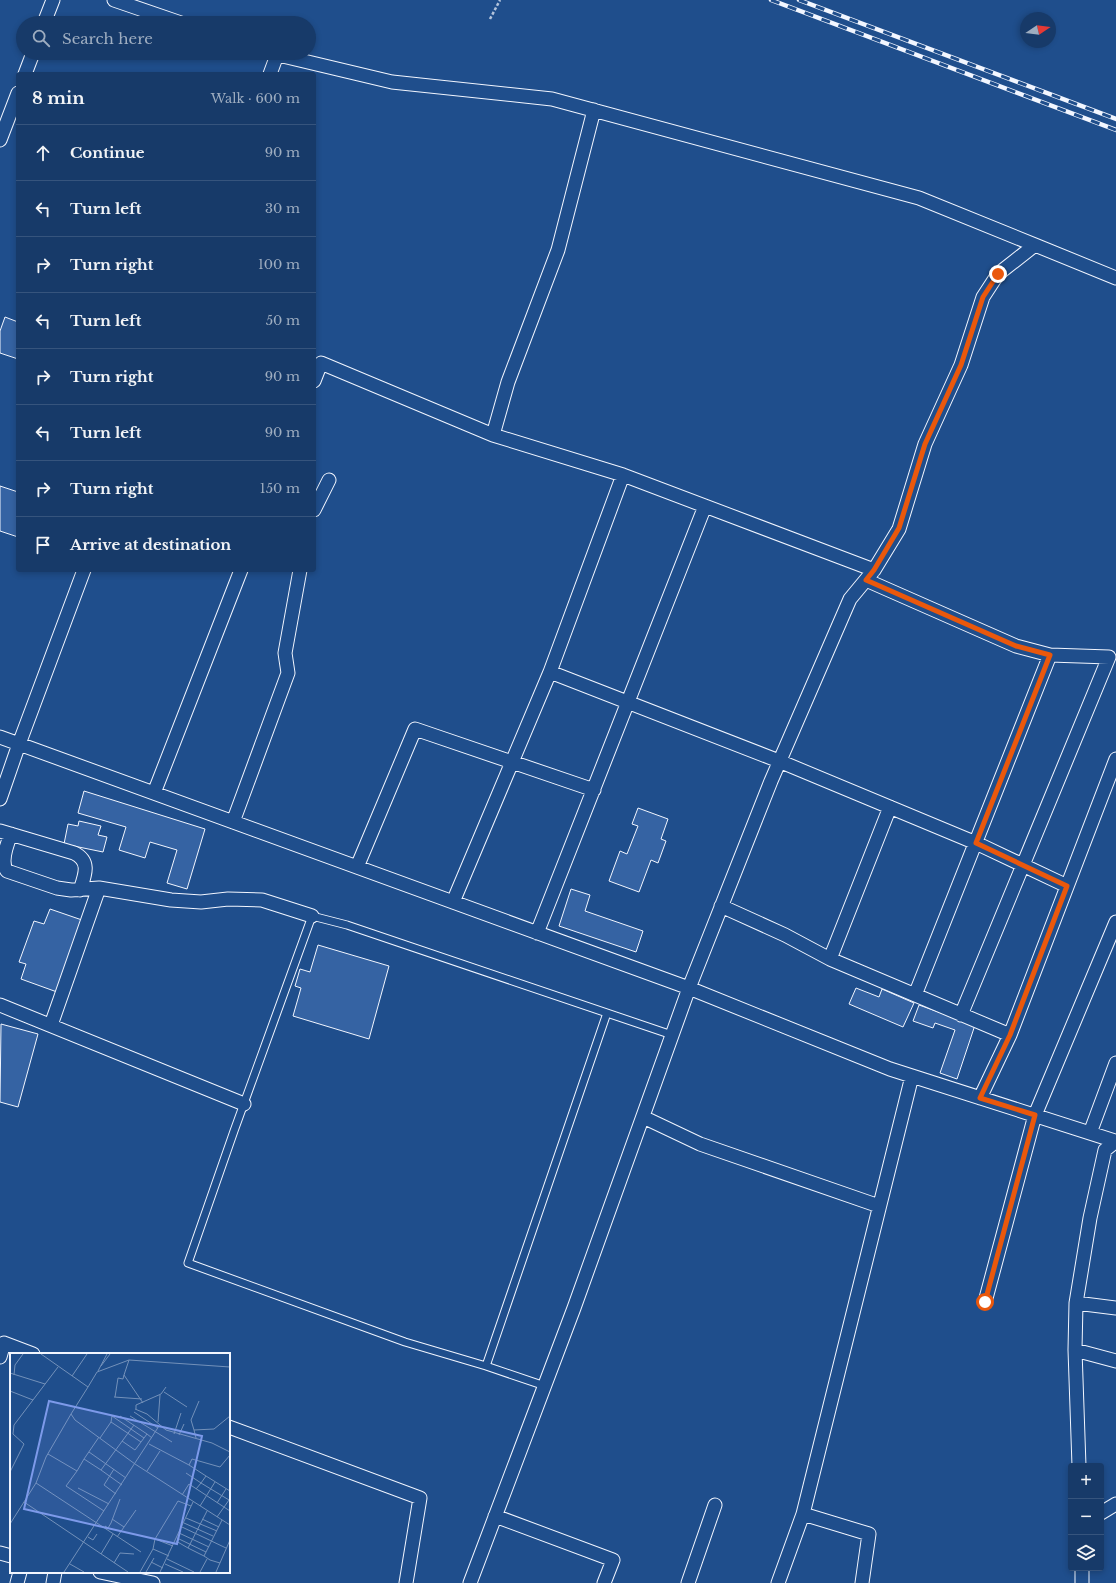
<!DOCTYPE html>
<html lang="en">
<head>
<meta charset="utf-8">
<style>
  :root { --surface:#173a69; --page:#244571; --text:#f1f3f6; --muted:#9eadc0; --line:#36547d }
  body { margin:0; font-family:"Libre Baskerville",serif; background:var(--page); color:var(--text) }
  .controls { position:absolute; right:12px; bottom:12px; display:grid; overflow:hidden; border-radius:4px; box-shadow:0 2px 6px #0003 }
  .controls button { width:36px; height:36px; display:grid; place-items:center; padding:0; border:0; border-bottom:1px solid var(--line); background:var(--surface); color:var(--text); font:20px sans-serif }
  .compass { position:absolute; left:1020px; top:12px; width:36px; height:36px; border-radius:50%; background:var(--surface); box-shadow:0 2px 6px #0003; rotate:77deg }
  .stop { position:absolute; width:12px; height:12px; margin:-9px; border:3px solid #ea580c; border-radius:50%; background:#fff }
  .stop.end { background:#ea580c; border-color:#fff; box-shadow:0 1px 4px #0008 }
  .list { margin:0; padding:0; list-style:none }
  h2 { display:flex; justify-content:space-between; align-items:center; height:52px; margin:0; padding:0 16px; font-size:17px }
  h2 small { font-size:13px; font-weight:400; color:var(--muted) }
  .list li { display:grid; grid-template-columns:26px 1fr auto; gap:12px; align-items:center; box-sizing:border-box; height:56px; padding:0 16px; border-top:1px solid var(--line) }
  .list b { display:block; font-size:15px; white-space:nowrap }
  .list em { font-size:13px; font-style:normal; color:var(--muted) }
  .icon { flex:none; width:22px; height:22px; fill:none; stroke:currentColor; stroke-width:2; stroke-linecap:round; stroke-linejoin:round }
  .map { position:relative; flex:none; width:1116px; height:1583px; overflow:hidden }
  .search { position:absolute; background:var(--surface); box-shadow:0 2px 6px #0003; left:16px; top:16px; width:300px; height:44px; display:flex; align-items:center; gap:10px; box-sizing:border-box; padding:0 14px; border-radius:22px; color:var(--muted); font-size:15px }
  .panel { position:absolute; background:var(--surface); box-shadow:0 2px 6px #0003; left:16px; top:72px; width:300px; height:500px; border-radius:4px }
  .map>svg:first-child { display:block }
  .building { fill:#3563a3; stroke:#f2f6ff }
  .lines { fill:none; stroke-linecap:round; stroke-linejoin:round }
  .service-casing { stroke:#f2f6ff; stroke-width:9 }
  .minor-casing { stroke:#f2f6ff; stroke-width:15 }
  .path { stroke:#b3c4dc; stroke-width:2.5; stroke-dasharray:3 2; stroke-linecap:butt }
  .service { stroke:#1f4e8c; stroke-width:7 }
  .minor { stroke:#1f4e8c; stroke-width:13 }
  .rail-casing { stroke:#f2f6ff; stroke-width:4.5 }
  .rail { stroke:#1f4e8c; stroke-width:3; stroke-dasharray:9; stroke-linecap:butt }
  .route { stroke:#ea580c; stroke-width:5 }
  .inset-road { fill:none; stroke:#7391ba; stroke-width:1 }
  .view { fill:#7d9aea; fill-opacity:0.15; stroke:#7d9aea; stroke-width:2 }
  .inset-edge { fill:none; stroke:#f2f6ff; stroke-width:2 }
</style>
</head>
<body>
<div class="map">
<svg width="1116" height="1583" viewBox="0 0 1116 1583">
  <rect width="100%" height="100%" fill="#1f4e8c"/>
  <path class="building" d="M5,317L18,322V359L0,353V331Z
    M0,486L18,492V537L0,531Z
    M84,791L205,829L187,889L167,883L177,850L150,842L145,858L119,850L126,827L78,813Z
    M638,808L668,819L661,839L666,841L658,863L651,860L639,892L609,881L620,851L627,854L638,826L632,824Z
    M79,821L101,826L98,835L107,837L103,852L64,844L68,824L78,826Z
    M571,889L590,895L585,911L643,931L636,952L559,926Z
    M50,909L82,920L57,992L21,979L26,964L19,962L34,921L44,924Z
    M318,945L389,966L369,1039L293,1016L301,988L295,986L300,969L310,972Z
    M856,988L879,997L882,989L914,1003L903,1027L849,1004Z
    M919,1005L975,1025L957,1079L940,1073L955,1030L935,1023L933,1028L913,1021Z
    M1,1024L38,1034L18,1107L0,1102Z"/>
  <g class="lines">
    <defs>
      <path id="service" d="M486,1366L607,1013
        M545,1386L486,1366L405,1342L188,1263L234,1131L312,916L347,925L672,1035"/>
      <path id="minor" d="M114,0L181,23
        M44,23L53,0
        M270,53L392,82L552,99L919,198L1035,245
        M25,74L33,53
        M270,74L277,55
        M594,110L558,250L508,382L493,435L623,475
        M0,140L18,93
        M314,381L321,363L493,435
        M314,510L329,480
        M874,570L623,475L550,672L779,761L976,843L1067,886
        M866,580L1016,646L1050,655L915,995
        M0,737L689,988L890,1069L1115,1141
        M154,793L241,570
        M0,799L19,744L84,570
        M890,807L830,959L1010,1035L980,1098
        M233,822L288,673L285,653L300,570
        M0,831L74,853C91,861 85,875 80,890
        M11,834C7,844 0,862 7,871L57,888L71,890L99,888L171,900L201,902L228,899L262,900L312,916
        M357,867L415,729L594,790
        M453,902L550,672
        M721,906L785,935L830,959
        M537,933L705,506
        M0,1005L244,1104
        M961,1015L1109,657L1050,655
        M51,1025L99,888
        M1010,1035L1116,759
        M643,1117L700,1144L879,1206
        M1090,1133L1116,1063
        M985,1302L1035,1115L1116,922
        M1076,1303L1116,1308
        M1075,1350L1116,1361
        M0,1357L4,1343L33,1354
        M229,1427L420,1498L406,1583
        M1079,1466L1075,1350L1076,1303L1090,1218L1105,1150L1116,1141
        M1101,1513L1116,1504
        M803,1514L912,1076
        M495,1516L613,1560L604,1583
        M0,1553L11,1556
        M1082,1568V1583
        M100,1572L153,1583
        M17,1583L20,1572
        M53,1583L55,1572
        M470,1583L574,1308L689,988L771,781L850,599L874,570L899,529L925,444L961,365L983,297L998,274L1035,245L1116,278
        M688,1583L715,1505
        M778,1583L803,1514L869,1534L862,1583"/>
    </defs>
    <use href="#service" class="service-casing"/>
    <use href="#minor" class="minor-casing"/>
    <path class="path" d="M490,19L500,0"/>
    <use href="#service" class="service"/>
    <use href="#minor" class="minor"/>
    <defs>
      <path id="rail" d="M771,0L1116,130
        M799,0L1116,119"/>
    </defs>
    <use href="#rail" class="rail-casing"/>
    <use href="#rail" class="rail"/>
  </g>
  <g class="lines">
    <path class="route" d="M985,1302L1035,1115L980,1098L1010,1035L1067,886L976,843L1050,655L1016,646L866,580L874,570L899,528L925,444L961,365L983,297L998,274"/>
  </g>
  <g transform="translate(10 1353)">
    <rect width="220" height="220" fill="#1f4e8c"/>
    <path class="inset-road" d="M31,1L78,34L87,19L119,7L220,14M119,7L114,22L133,50M91,13L100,1M88,18L97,1M0,20L35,31M4,22L5,12L13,1M62,23L77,1M78,34L61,61L65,67L125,111L220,172M0,38L23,47M154,39L177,54M104,44L132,46M105,44L108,25L113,26L114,22M125,56L137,61L156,77L202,90L220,99M126,56V52L151,41L156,34M124,59L148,75M110,63L137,81M120,63L162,89M101,69L102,63L134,85M148,69L150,42M184,77L181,67L189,48M164,81L171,60M169,82L174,71M89,84L74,106L91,117L124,72M90,85L101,69L131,89M186,85L184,77L204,76L220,63M112,88L125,97L137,81L142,85M139,91L179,112M79,99L116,125M38,101L67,118L74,106M104,116L94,132L106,141M91,117L112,132M67,118L56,133L94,158M137,118L150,98M0,119L14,91L3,81L4,72L48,14M176,120L191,130L186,136M196,123L179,112L182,106L210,114L220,102M26,130L131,199M68,135L99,151M172,142L179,131L220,158M14,149L118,219M207,150L216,136M190,153L205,129M207,164L219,147L191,130L196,123L220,138M176,165L207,178M102,166L114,174M192,166L209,174M174,170L203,183M0,171L26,130L36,104L61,61M95,173L98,175L101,170L110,146M172,174L216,195M169,180L199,194M78,184L83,187L87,181M107,184L126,157M167,185L196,199M145,186L168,148L181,153M166,188L178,195L197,158M178,195L194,203L212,167M143,196L159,203M91,201L103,181M194,203L200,207L210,210M157,206L184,219M141,209L153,215M104,210L110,200L124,201M60,211L74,219M155,211L173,219M54,219L149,73M130,219L143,196L145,186L163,193M136,219L144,205M150,219L183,149M190,219L197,206M206,219L220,187"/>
    <path class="view" d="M39,48L192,83L167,191L14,156Z"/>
    <rect width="220" height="220" class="inset-edge"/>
  </g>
</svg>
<div class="controls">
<button>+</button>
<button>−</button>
<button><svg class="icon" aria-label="layers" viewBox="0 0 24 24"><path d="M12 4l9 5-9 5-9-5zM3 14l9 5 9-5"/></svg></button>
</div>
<svg class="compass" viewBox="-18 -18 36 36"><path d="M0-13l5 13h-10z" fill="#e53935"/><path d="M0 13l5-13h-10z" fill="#9eadc0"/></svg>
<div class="stop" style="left:985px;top:1302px"></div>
<div class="stop end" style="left:998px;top:274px"></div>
<div class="search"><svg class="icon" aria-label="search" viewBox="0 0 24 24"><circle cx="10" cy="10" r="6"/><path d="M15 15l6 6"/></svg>Search here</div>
<section class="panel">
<h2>8 min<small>Walk · 600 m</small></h2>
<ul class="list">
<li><svg class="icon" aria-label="ahead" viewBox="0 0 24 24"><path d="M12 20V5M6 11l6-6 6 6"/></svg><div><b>Continue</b></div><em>90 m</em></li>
<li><svg class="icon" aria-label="left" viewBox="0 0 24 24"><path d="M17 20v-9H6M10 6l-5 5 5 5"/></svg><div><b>Turn left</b></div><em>30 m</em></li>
<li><svg class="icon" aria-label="right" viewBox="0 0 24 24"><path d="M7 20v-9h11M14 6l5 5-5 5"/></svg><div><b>Turn right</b></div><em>100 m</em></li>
<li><svg class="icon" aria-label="left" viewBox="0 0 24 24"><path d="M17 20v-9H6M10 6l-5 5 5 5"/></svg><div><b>Turn left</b></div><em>50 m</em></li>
<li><svg class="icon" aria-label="right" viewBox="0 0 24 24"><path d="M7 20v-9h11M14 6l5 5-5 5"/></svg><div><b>Turn right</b></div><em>90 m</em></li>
<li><svg class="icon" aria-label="left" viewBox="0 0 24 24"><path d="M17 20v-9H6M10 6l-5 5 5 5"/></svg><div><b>Turn left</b></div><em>90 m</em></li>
<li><svg class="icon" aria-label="right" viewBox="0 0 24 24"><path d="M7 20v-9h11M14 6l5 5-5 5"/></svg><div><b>Turn right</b></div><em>150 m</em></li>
<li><svg class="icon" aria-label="arrive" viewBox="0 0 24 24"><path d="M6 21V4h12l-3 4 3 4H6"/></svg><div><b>Arrive at destination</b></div></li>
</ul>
</section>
</div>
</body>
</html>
